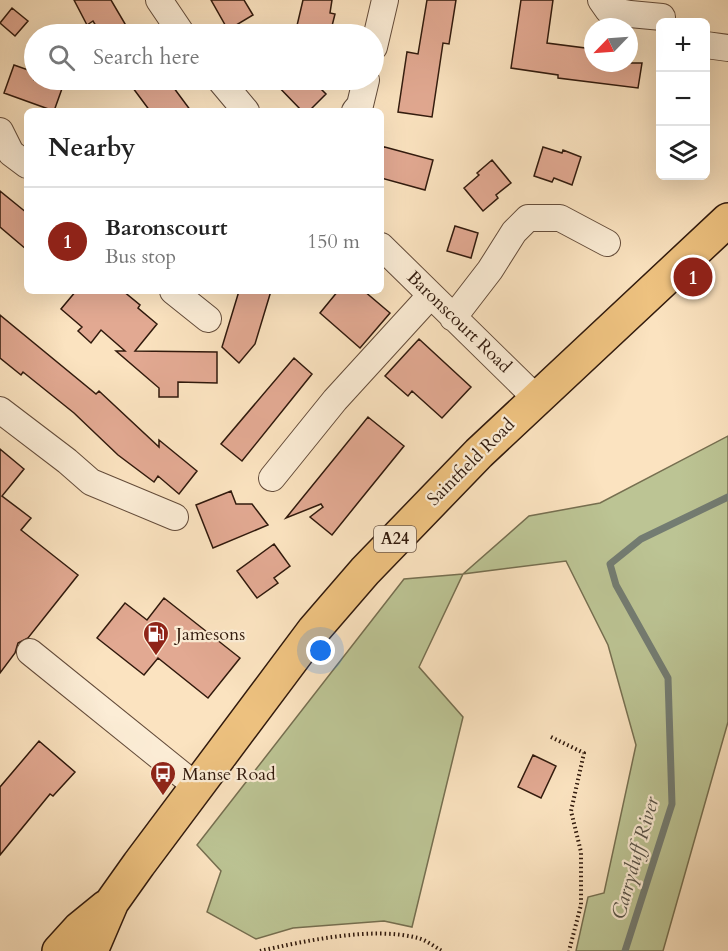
<!DOCTYPE html>
<html lang="en">
<head>
<meta charset="utf-8">
<style>
  :root { --surface:#fff; --page:#f2f2f2; --text:#222; --muted:#767676; --line:#e0e0e0; --accent:#8f2418 }
  body { margin:0; font-family:Cardo,serif; background:var(--page); color:var(--text) }
  .controls { position:absolute; right:18px; top:18px; display:grid; overflow:hidden; border-radius:9px; box-shadow:0 6px 24px #0002 }
  .controls button { width:54px; height:54px; display:grid; place-items:center; padding:0; border:0; border-bottom:2px solid var(--line); background:var(--surface); color:var(--text); font:30px sans-serif }
  .compass { position:absolute; left:584px; top:18px; width:54px; height:54px; border-radius:50%; background:var(--surface); box-shadow:0 6px 24px #0002; rotate:245deg }
  .you { position:absolute; left:321px; top:651px; width:21px; height:21px; margin:-15px; border:4px solid #fff; border-radius:50%; background:#1a73e8; box-shadow:0 0 0 9px #1a73e833 }
  .badge { display:grid; place-items:center; width:39px; height:39px; border-radius:50%; background:var(--accent); color:#fff; font-size:20px; font-weight:700 }
  .pin { position:absolute; translate:-50% -50%; border:3px solid #fff; box-shadow:0 2px 6px #0006 }
  .list { margin:0; padding:0; list-style:none }
  h2 { display:flex; justify-content:space-between; align-items:center; height:78px; margin:0; padding:0 24px; font-size:26px }
  h2 small { font-size:20px; font-weight:400; color:var(--muted) }
  .list li { display:grid; grid-template-columns:39px 1fr auto; gap:18px; align-items:center; box-sizing:border-box; height:108px; padding:0 24px; border-top:2px solid var(--line) }
  .list b { display:block; font-size:22px; white-space:nowrap }
  .list p { margin:0; font-size:20px; white-space:nowrap; color:var(--muted) }
  .list em { font-size:20px; font-style:normal; color:var(--muted) }
  .icon { flex:none; width:33px; height:33px; fill:none; stroke:currentColor; stroke-width:2; stroke-linecap:round; stroke-linejoin:round }
  .map { position:relative; flex:none; width:728px; height:951px; overflow:hidden }
  .search { position:absolute; background:var(--surface); box-shadow:0 6px 24px #0002; left:24px; top:24px; width:360px; height:66px; display:flex; align-items:center; gap:15px; box-sizing:border-box; padding:0 21px; border-radius:33px; color:var(--muted); font-size:22px }
  .panel { position:absolute; background:var(--surface); box-shadow:0 6px 24px #0002; left:24px; top:108px; width:360px; height:186px; border-radius:9px }
  .map>svg:first-child { display:block }
  .green { fill:#bcc494; stroke:#766f50; stroke-width:1.5 }
  .lines { fill:none; stroke-linecap:round; stroke-linejoin:round }
  .stream { stroke:#737c72; stroke-width:7 }
  .building { fill:#e2a992; stroke:#311a0d; stroke-width:1.5 }
  .minor-casing { stroke:#644c3a; stroke-width:28 }
  .highway-casing { stroke:#311a0d; stroke-width:36 }
  .path { stroke:#311a0d; stroke-width:4; stroke-dasharray:1.5 3; stroke-linecap:butt }
  .minor { stroke:#fcedd6; stroke-width:26 }
  .highway { stroke:#eec280; stroke-width:33 }
  .labels { text-anchor:middle; dominant-baseline:central; stroke-width:4.5; stroke-linejoin:round; paint-order:stroke }
  .shield { fill:#fcedd6; stroke:#6e5949; stroke-width:1.5 }
  .shield-label { font-size:16px; font-weight:bold; fill:#311a0d }
  .street-label { font-size:18px; fill:#311a0d; stroke:#fcedd6 }
  .poi-label { font-size:18px; fill:#311a0d; stroke:#fcedd6; text-anchor:start }
  .water-label { font-size:20px; font-style:italic; fill:#585348; stroke:#fcedd6 }
</style>
</head>
<body>
<div class="map">
<svg width="728" height="951" viewBox="0 0 728 951">
  <rect width="100%" height="100%" fill="#fbe3c0"/>
  <filter id="stains"><feTurbulence type="fractalNoise" baseFrequency=".00333" numOctaves="4"/><feColorMatrix values="0 0 0 0 .2 0 0 0 0 .09 0 0 0 0 .02 0 0 0 .5 -.17"/></filter>
  <radialGradient id="worn" r=".72"><stop offset=".6" stop-color="#630" stop-opacity="0"/><stop offset="1" stop-color="#630" stop-opacity=".3"/></radialGradient>
  <path class="green" d="M728,436V722L663,951H576L588,897L604,893L636,745L608,645L566,561L463,574L419,667L463,717L412,927L384,921L293,928L256,939L207,912L221,871L197,845L404,579L463,574L529,516L600,503Z"/>
  <g class="lines">
    <path class="stream" d="M625,951L672,804L668,678L616,585L610,564L641,539L728,497"/>
  </g>
  <path class="building" d="M74,0H111L131,34H101L93,21L87,25Z
    M211,0H244L253,15L228,30Z
    M303,0H332L330,13L335,14L330,34H295Z
    M427,0H456L449,44L443,43L432,117L398,112L407,52L418,54Z
    M521,0H553L547,43L593,49V63H642L638,88L558,78V75L511,68Z
    M12,8L28,21L15,36L0,23Z
    M14,65L34,72V80H54L64,83L54,111L4,93Z
    M127,80H168L191,111H150Z
    M272,80H312L326,94L309,111H302Z
    M381,146L433,160L425,190L381,178Z
    M543,147L562,153L563,150L581,157L572,185L554,178L552,182L534,176Z
    M492,160L511,183L496,195L498,198L483,211L464,188L479,175L477,173Z
    M0,191L27,213V250L0,227Z
    M455,226L478,233L471,258L447,251Z
    M76,291H123L140,305L138,308L157,324L135,351L217,352V383L178,382V397H159V388L116,351H125L101,330L91,343L78,331L82,327L61,309Z
    M239,291H271L255,344L239,363L222,347Z
    M338,291H364L390,313L360,348L320,313Z
    M0,315L96,394L99,391L159,447V440L197,471L179,494L158,476L154,482L118,455L74,413L23,372L21,375L0,358Z
    M419,339L471,387L442,418L412,391L408,396L385,376Z
    M294,358L312,374L242,461L221,444Z
    M368,417L404,446L361,499L332,535L310,517L323,507L321,504L286,518Z
    M0,449L24,469L2,496L31,518L21,530L78,575L28,638L18,643L15,653L0,673Z
    M231,491L236,504H252L268,525L213,548L196,505Z
    M274,544L290,566L274,578L278,583L257,598L237,571Z
    M164,598L240,658L208,698L158,658L144,675L97,638L125,603L147,620Z
    M39,741L75,772L53,796L50,794L0,855V787Z
    M533,755L556,766L541,798L518,787Z"/>
  <g class="lines">
    <defs>
      <path id="minor" d="M159,0L182,34
        M601,0L608,10L630,14L662,17
        M706,45L728,48
        M374,47L385,0
        M220,80L246,111
        M355,111L360,105L366,80
        M0,131L11,153L27,165
        M381,246L536,398
        M173,291L208,319
        M453,318L490,270L514,232L528,218H560L607,243
        M0,410L67,461L91,482L175,517
        M272,478L335,400L430,296
        M30,652L196,786"/>
      <path id="highway" d="M59,951L79,929L106,907
        M91,951L112,902L139,864L314,630L365,571L479,453L728,220"/>
    </defs>
    <use href="#minor" class="minor-casing"/>
    <use href="#highway" class="highway-casing"/>
    <path class="path" d="M551,737L584,753L571,811L581,852V905L569,951
      M260,951C304,941 373,926 418,938C426,940 435,947 442,951"/>
    <use href="#minor" class="minor"/>
    <use href="#highway" class="highway"/>
  </g>
  <defs>
    <symbol id="fuel-pin" viewBox="-11 -11 22 30"><path d="M0 17L-7.5 6A9.5 9.5 0 1 1 7.5 6Z" fill="#8f2418" stroke="#fcedd6"/><path d="M-5.5-6h7V0h2V4h1.3V-2.5L3-4.5l.8-.8L6-3V5H2.5V1h-1V6h-7ZM-4.2-4.7v3.2H.2V-4.7Z" fill="#fff"/></symbol>
    <symbol id="bus-pin" viewBox="-11 -11 22 30"><path d="M0 17L-7.5 6A9.5 9.5 0 1 1 7.5 6Z" fill="#8f2418" stroke="#fcedd6"/><path d="M-5-6H5V4H4V6H2V4H-2V6H-4V4H-5ZM-3.5-4V0h7V-4ZM-3.5 1.2v1.5H-2V1.2ZM2 1.2v1.5H3.5V1.2Z" fill="#fff"/></symbol>
  </defs>
  <g fill-rule="evenodd">
    <use href="#fuel-pin" x="141" y="619" width="30" height="40"/>
    <use href="#bus-pin" x="148" y="759" width="30" height="40"/>
  </g>
  <g class="labels">
    <rect class="shield" x="374" y="526" width="42" height="26" rx="4.5"/>
    <g class="shield-label">
      <text x="395" y="539">A24</text>
    </g>
    <g class="street-label">
      <text transform="translate(459 322) rotate(44)">Baronscourt Road</text>
      <text transform="translate(471 462) rotate(-45)">Saintfield Road</text>
    </g>
    <g class="poi-label">
      <text x="176" y="634">Jamesons</text>
      <text x="182" y="774">Manse Road</text>
    </g>
    <g class="water-label">
      <text transform="translate(635 858) rotate(-74)">Carryduff River</text>
    </g>
  </g>
  <rect width="100%" height="100%" filter="url(#stains)"/>
  <rect width="100%" height="100%" fill="url(#worn)"/>
</svg>
<div class="controls">
<button>+</button>
<button>−</button>
<button><svg class="icon" aria-label="layers" viewBox="0 0 24 24"><path d="M12 4l9 5-9 5-9-5zM3 14l9 5 9-5"/></svg></button>
</div>
<svg class="compass" viewBox="-18 -18 36 36"><path d="M0-13l5 13h-10z" fill="#e53935"/><path d="M0 13l5-13h-10z" fill="#767676"/></svg>
<div class="you"></div>
<div class="pin badge" style="left:693px;top:277px">1</div>
<div class="search"><svg class="icon" aria-label="search" viewBox="0 0 24 24"><circle cx="10" cy="10" r="6"/><path d="M15 15l6 6"/></svg>Search here</div>
<section class="panel">
<h2>Nearby<small></small></h2>
<ul class="list">
<li><span class="badge">1</span><div><b>Baronscourt</b><p>Bus stop</p></div><em>150 m</em></li>
</ul>
</section>
</div>
</body>
</html>
